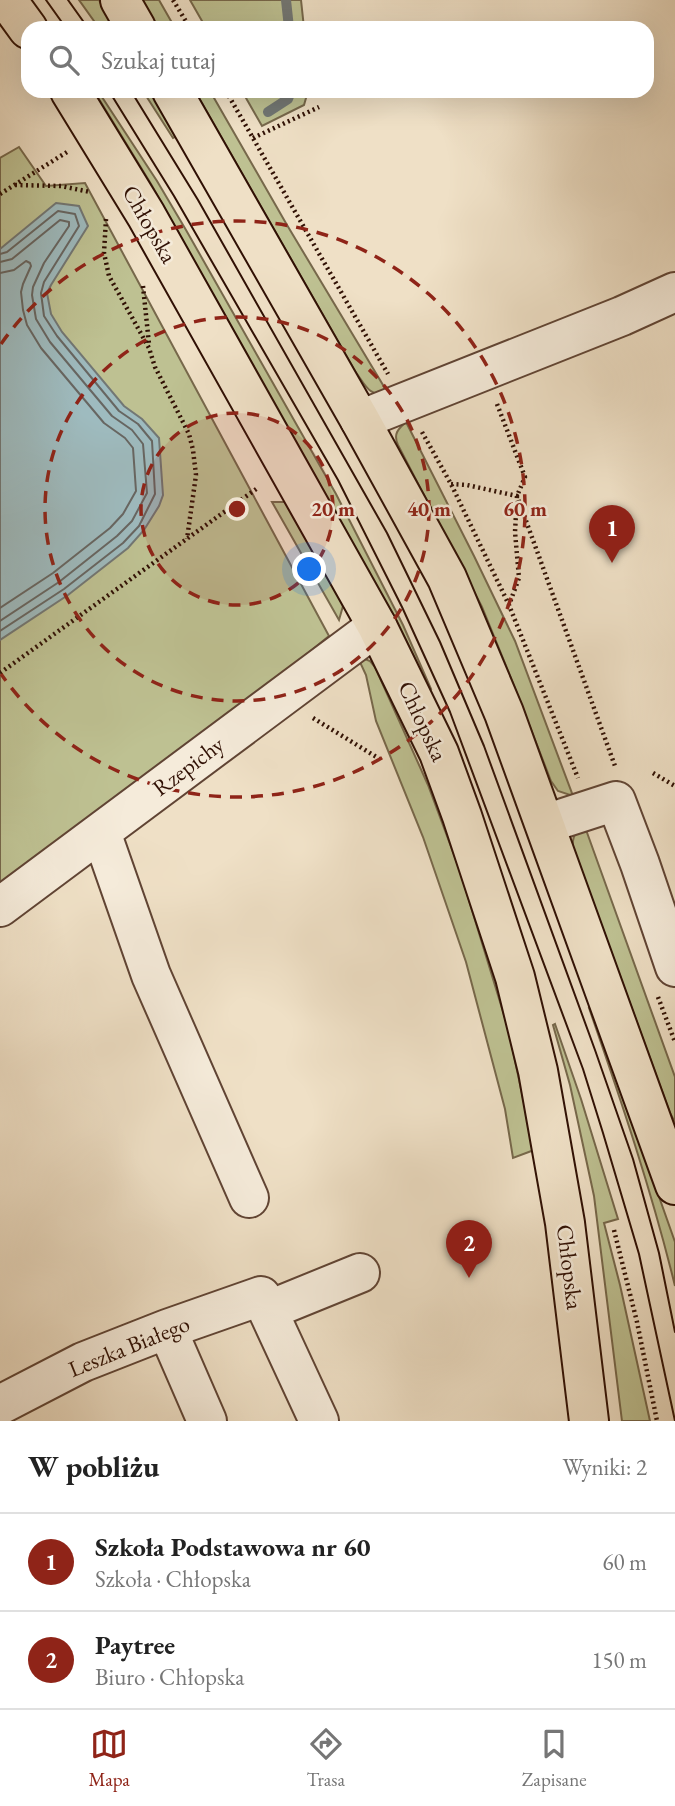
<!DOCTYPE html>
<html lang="pl">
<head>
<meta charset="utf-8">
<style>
  :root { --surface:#fff; --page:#f6f6f6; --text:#222; --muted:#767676; --line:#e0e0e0; --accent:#8f2418 }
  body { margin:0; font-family:"EB Garamond",serif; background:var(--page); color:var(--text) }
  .you { position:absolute; left:310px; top:570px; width:24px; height:24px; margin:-18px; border:5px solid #fff; border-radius:50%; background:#1a73e8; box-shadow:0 0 0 10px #1a73e833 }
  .badge { display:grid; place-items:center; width:46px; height:46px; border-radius:50%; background:var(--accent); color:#fff; font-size:23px; font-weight:700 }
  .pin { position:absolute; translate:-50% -58px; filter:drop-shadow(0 2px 4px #0008) }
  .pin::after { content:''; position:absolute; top:37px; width:24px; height:21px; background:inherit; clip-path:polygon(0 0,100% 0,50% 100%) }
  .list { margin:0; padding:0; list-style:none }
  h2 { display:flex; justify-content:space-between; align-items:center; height:91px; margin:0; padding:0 28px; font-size:30px }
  h2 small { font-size:23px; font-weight:400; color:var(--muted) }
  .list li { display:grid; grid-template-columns:46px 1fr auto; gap:21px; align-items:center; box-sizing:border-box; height:98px; padding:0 28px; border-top:2px solid var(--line) }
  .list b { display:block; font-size:26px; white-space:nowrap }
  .list p { margin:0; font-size:23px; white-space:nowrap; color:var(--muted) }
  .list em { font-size:23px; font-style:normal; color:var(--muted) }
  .icon { flex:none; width:38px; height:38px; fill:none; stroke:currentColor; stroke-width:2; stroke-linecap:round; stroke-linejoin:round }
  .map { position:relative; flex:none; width:675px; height:1421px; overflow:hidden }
  .search { position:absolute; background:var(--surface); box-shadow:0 7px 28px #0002; left:21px; right:21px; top:21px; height:77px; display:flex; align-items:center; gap:18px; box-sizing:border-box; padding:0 24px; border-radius:21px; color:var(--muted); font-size:26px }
  .sheet { height:287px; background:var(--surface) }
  nav { display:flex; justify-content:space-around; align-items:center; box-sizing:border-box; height:98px; border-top:2px solid var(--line); background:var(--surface); font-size:19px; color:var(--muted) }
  nav a { display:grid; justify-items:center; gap:4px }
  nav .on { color:var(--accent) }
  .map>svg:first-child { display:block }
  .green { fill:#bec192; stroke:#77684b; stroke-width:2 }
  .water { fill:#9ebbbf; stroke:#727774; stroke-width:2 }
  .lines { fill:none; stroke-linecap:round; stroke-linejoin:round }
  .shore { stroke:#676662; stroke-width:2 }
  .stream { stroke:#727774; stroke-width:10 }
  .minor-casing { stroke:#604434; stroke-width:42 }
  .major-casing { stroke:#301004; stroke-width:42 }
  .path { stroke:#301004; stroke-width:4.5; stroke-dasharray:2 3.5; stroke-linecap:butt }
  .minor { stroke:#f5ebda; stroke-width:38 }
  .major { stroke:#efe0c6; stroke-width:38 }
  .tram { stroke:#301004; stroke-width:2 }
  .ring { fill:none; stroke:#8f2418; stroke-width:3.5; stroke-dasharray:12 9 }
  .labels { text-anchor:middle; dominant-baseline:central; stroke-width:5; stroke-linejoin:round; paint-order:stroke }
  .street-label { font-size:23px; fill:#301004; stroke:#f5ebda }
  .centre { fill:#8f2418; stroke:#f5ebda; stroke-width:3.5 }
  .ring-label { font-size:21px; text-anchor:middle; font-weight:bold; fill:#8f2418; stroke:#f5ebda; stroke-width:5; stroke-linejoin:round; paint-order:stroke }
</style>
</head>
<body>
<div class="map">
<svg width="675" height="1421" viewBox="0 0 675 1421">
  <rect width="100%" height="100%" fill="#efe0c6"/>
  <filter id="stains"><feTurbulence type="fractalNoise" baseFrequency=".00286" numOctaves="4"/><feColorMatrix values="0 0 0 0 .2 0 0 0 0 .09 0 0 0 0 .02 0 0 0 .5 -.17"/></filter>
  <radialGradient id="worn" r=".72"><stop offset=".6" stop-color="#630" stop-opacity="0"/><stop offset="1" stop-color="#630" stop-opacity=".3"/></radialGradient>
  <path class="green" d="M79,0H99L115,28H99Z
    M142,0H159L175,28H158Z
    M190,0H301L304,28H206Z
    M94,91H98L157,181L186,230L336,494L403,625L431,689L428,690L250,361L151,184Z
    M143,91H151L177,136L173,138Z
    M195,91H210L287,225L389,395C367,395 367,387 355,371Z
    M242,91H308L304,105L262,126Z
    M19,147L46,186L85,183L329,636L297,662L0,887V158Z
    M406,422L474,556L515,641L573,796L558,791L551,781L509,673L482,607L398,445C393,434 398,429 406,422Z
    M272,502H286L341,600L343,606L339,620Z
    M365,659L370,661L375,667L428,785L460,871L508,1028L534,1150L513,1158L505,1109L466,962L423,837L376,721L366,675L359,660Z
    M585,827L675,1077V1122L670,1113L573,847C572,837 575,830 585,827Z
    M592,1007L675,1242V1286C652,1192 621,1100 589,1008Z
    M555,1024L581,1099L618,1219L604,1223L620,1285L650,1421H622L594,1196L570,1085L553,1025Z"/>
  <path class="water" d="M56,203L79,206L88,226L51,285L47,293L51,314L62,332L124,406L142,419L159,438L163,495L159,506L144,530L128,548L68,595L0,640V249Z"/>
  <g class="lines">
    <path class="shore" d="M0,254L7,252L58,211L75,214L79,226L44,282L41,293L44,316L57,336L119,411L138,424L152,441L155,494L139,526L123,543L64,589L0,631
      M0,262L12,259L60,220L69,222V226L44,263L33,287L32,295L36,319L50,342L112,416L132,430L143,444L147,493L132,521L117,536L59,582L0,621
      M0,273L14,270L26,261L30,263L31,266L23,284L21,292L23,310L27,325L41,348L104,423L125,438L133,448L136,491L123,514L110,528L53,573L0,608"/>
    <path class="stream" d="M286,0L289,28
      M268,112L288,99L291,91"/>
    <defs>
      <path id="minor" d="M360,420L622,316L675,292
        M545,824L616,801L640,864L675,967
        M101,832L151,975L249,1198
        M0,907L377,626
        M269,1310L360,1273
        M167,1329L207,1421
        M0,1405L83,1362L167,1329L261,1296L319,1421"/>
      <path id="major" d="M7,0L28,29
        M120,0L136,28
        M70,91L146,215L377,626L439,753L462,816L515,977L538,1071L565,1223L589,1421
        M172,91L360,420L447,578L504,713L675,1185"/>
    </defs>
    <use href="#minor" class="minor-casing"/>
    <use href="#major" class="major-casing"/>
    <path class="path" d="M173,0L190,28
      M226,91L388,374
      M253,138L319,107
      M15,185L61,186L90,192
      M0,194L67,152
      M106,219L104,253L109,276L149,348L155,367L189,434L193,450L196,475L187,539
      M143,286L149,344
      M497,404L525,477L517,496L515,532L519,578L509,605
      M422,432L451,484L509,605L578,778
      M451,484L467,485L517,496L615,766
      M0,673L259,487
      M313,718L383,761
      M653,773L675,786
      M658,997L675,1042
      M614,1230L637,1322L657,1421"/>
    <use href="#minor" class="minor"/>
    <use href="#major" class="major"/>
    <path class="tram" d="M46,0L66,28
      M68,0L88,28
      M109,91L174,196L338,480L402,607L450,712L583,1069L603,1133L639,1254L675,1421
      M131,91L198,200L387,533L440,642L484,746L595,1050L633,1159L659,1253L675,1332"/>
  </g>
  <circle cx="237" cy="509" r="96" fill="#8f2418" fill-opacity=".12"/>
  <g class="ring">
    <circle cx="237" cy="509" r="96"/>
    <circle cx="237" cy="509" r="192"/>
    <path d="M1 344A288 288 0 1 1 1 674"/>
  </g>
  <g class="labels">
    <g class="street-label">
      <text transform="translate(150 224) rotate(60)">Chłopska</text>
      <text transform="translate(423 721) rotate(65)">Chłopska</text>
      <text transform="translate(188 766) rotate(-37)">Rzepichy</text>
      <text transform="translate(570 1267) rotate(83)">Chłopska</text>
      <text transform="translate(129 1346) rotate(-22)">Leszka Białego</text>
    </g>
  </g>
  <circle cx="237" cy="509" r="10" class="centre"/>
  <g class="ring-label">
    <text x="333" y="516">20 m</text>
    <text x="429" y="516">40 m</text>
    <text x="525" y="516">60 m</text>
  </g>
  <rect width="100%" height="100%" filter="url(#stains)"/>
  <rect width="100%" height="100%" fill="url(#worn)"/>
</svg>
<div class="you"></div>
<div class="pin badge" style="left:612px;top:563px">1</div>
<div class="pin badge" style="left:469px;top:1278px">2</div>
<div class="search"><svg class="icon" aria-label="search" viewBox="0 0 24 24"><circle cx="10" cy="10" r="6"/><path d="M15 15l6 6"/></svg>Szukaj tutaj</div>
</div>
<section class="sheet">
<h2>W pobliżu<small>Wyniki: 2</small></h2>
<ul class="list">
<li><span class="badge">1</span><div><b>Szkoła Podstawowa nr 60</b><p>Szkoła · Chłopska</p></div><em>60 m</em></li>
<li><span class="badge">2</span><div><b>Paytree</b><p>Biuro · Chłopska</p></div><em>150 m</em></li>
</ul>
</section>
<nav>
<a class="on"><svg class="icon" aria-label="map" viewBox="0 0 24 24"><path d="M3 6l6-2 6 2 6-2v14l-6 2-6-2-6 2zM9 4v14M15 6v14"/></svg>Mapa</a>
<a><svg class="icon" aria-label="directions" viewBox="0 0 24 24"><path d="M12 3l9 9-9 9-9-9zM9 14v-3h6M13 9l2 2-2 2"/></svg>Trasa</a>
<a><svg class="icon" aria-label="saved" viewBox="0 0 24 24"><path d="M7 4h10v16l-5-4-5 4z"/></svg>Zapisane</a>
</nav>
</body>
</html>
